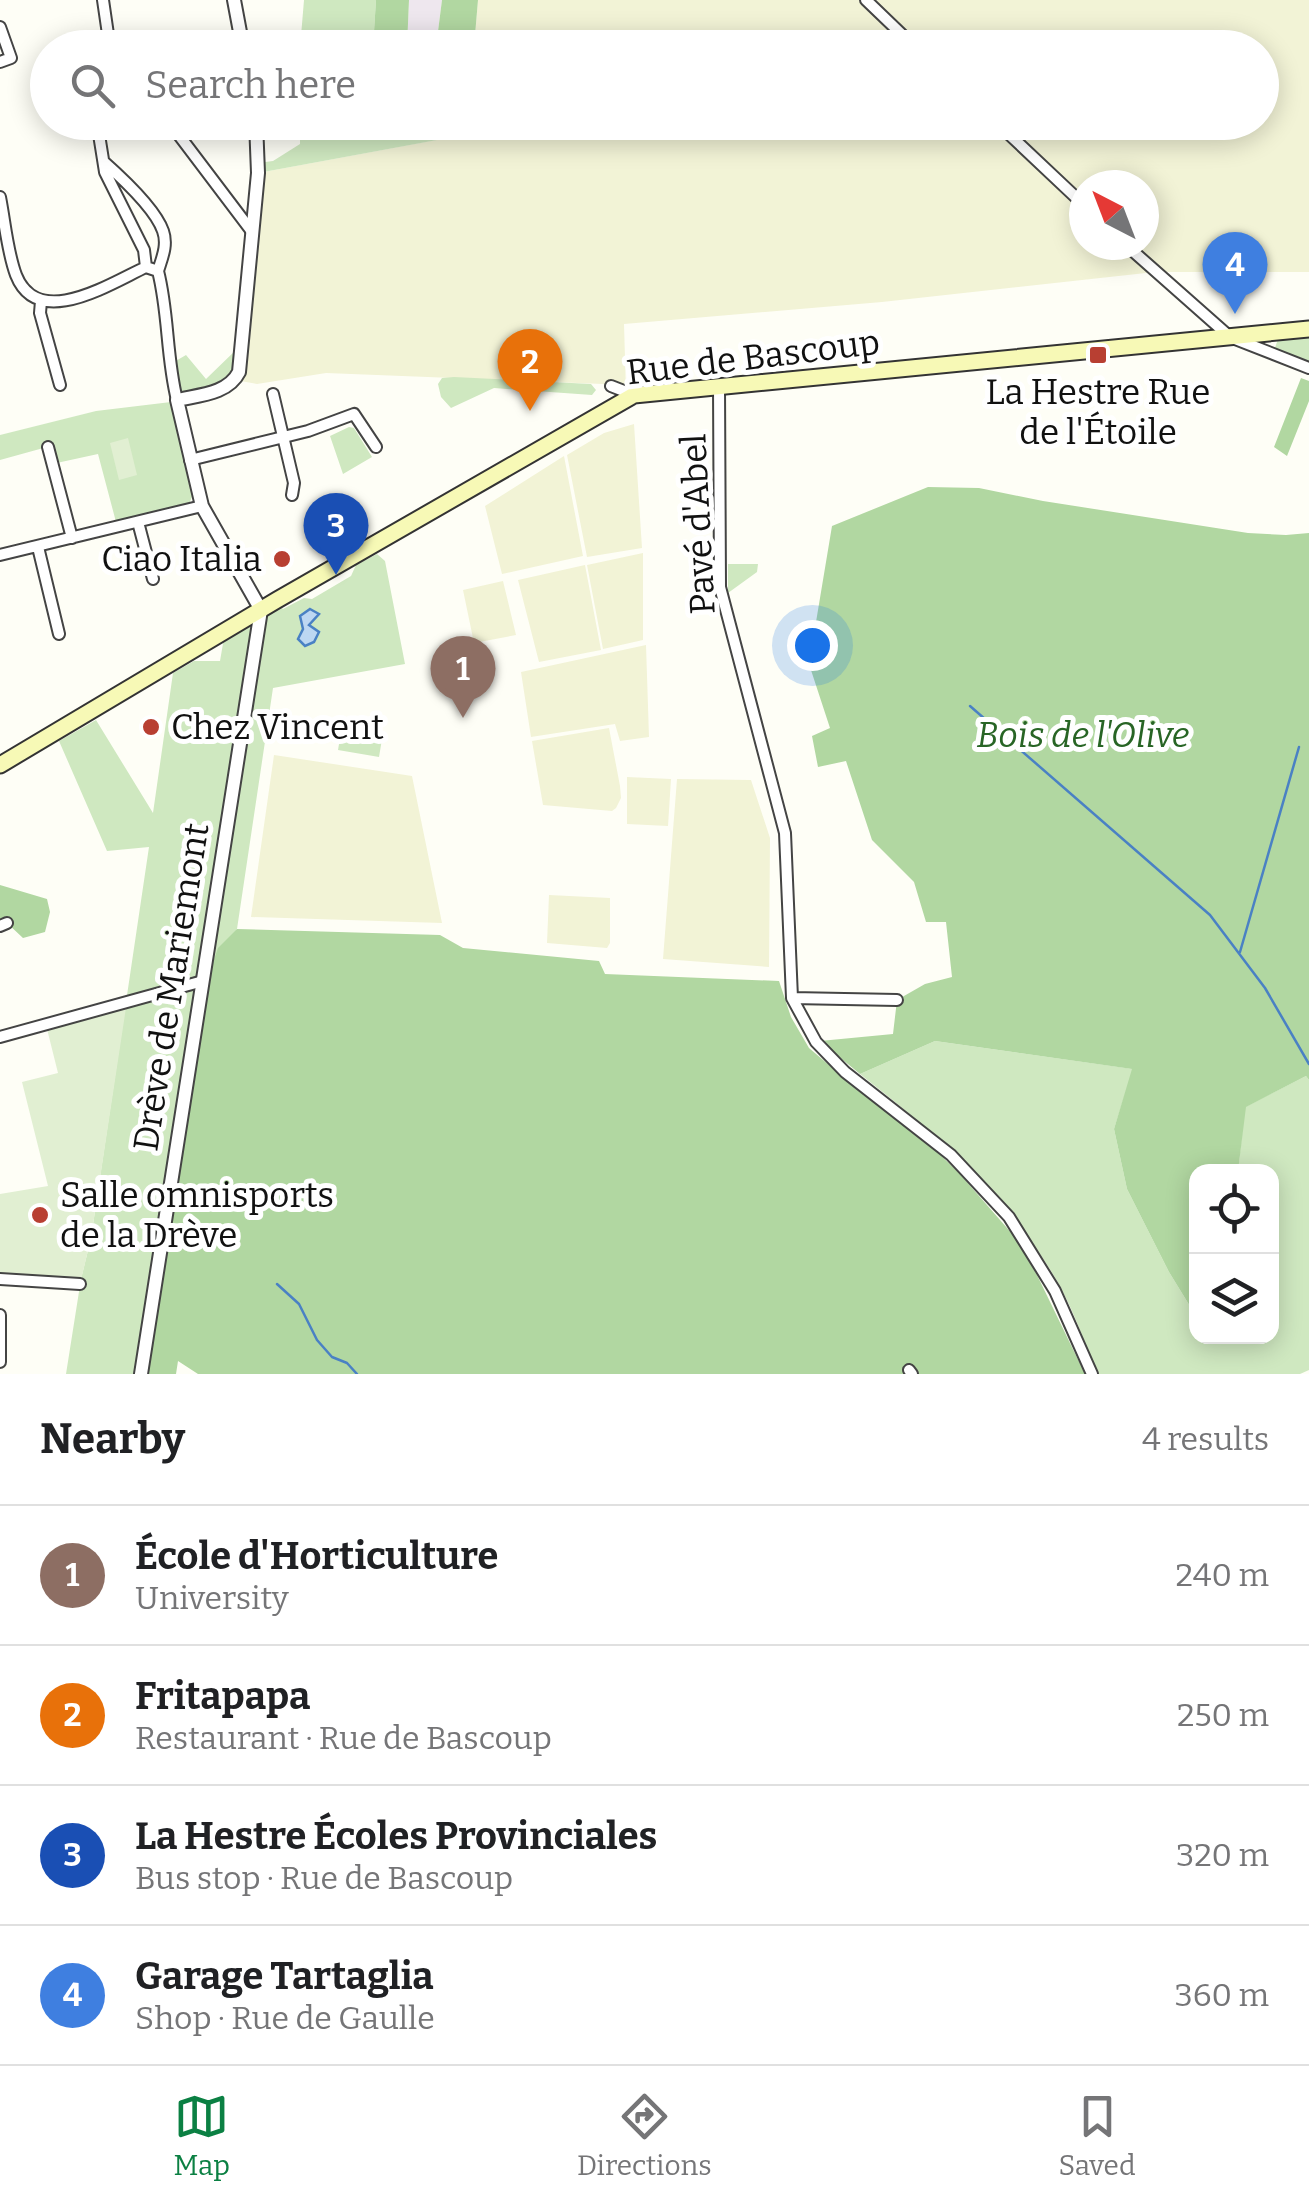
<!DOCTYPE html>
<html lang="en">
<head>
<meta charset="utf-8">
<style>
  :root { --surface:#fff; --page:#f2f2f2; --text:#202124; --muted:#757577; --line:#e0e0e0; --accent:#0b8043 }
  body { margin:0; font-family:Bitter,serif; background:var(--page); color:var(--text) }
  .controls { position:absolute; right:30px; bottom:30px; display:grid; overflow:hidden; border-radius:20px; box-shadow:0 5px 25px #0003 }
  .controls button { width:90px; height:90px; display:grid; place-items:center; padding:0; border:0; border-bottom:2px solid var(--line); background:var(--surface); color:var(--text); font:50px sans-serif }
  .compass { position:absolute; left:1069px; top:170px; width:90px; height:90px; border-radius:50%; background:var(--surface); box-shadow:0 5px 25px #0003; rotate:318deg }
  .you { position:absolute; left:812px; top:645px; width:35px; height:35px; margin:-25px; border:8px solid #fff; border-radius:50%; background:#1a73e8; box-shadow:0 0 0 15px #1a73e833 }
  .badge { display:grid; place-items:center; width:65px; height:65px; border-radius:50%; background:var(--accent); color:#fff; font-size:32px; font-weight:700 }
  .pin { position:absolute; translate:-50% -82px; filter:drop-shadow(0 2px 5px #0008) }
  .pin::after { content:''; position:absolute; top:52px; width:35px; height:30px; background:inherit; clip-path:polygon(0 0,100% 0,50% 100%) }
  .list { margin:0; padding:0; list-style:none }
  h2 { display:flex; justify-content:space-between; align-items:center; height:130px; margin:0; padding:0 40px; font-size:42px }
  h2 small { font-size:32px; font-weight:400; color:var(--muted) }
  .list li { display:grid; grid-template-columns:65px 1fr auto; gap:30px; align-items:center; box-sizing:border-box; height:140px; padding:0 40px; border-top:2px solid var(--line) }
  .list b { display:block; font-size:38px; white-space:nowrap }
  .list p { margin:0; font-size:32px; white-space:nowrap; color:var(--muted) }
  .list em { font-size:32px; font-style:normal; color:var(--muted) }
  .icon { flex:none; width:55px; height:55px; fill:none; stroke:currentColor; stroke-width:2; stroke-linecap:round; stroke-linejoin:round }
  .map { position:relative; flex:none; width:1309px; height:1374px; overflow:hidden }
  .search { position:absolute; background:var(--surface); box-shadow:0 5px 25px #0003; left:30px; right:30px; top:30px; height:110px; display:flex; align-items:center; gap:25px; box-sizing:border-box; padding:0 35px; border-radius:55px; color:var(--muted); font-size:38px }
  .sheet { height:690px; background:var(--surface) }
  nav { display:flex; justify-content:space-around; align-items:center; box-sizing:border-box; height:140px; border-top:2px solid var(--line); background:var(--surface); font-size:28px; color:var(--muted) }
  nav a { display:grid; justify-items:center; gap:5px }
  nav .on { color:var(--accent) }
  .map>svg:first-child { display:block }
  .industrial { fill:#eee7ee }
  .farmland { fill:#f2f3d6; fill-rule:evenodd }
  .green { fill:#cfe8c0 }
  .forest { fill:#b1d7a1 }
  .pitch { fill:#e1efd2 }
  .water { fill:#bdd7f2; stroke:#4a81c4; stroke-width:2.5 }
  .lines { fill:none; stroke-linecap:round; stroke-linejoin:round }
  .stream { stroke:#4a81c4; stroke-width:2.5 }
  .minor-casing { stroke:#444; stroke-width:14 }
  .tertiary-casing { stroke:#444; stroke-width:16 }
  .secondary-casing { stroke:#333; stroke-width:19 }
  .minor { stroke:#fff; stroke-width:10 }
  .tertiary { stroke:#fff; stroke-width:12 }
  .secondary { stroke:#f7f9b6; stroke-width:15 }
  .poi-dot { fill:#b83f32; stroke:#fff; stroke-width:4 }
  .labels { text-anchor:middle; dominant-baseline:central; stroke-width:10; stroke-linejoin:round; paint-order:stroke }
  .street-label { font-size:35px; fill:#111; stroke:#fff }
  .poi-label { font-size:35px; fill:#111; stroke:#fff; text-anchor:start }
  .park-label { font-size:35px; font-style:italic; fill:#286525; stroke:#fff }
</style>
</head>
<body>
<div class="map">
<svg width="1309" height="1374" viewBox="0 0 1309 1374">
  <rect width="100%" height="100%" fill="#fefef6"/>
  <path class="industrial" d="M409,0H442L436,47L407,48Z"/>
  <path class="farmland" d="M478,0H1309V272H1155L882,302L624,324L626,392L603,384L326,373L257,384L235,380L258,173L436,140V123L1262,122V48L474,47ZM1084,185H1144V245H1084Z
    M634,424L642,548L587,557L567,455L604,433Z
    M564,456L583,556L502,574L485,506Z
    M643,553V640L603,649L587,565Z
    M585,565L601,650L539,662L518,580Z
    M503,581L516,635L474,643L463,590Z
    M646,645L649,737L620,741L615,724L531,737L521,672Z
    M609,728L620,786L621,798L616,808L612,811L543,805L532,741Z
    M274,755L412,776L442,923L251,917Z
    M627,777L671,779L668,826L627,824Z
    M677,779L751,780L770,838L769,967L663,959Z
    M549,895L610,898V943L607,948L547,943Z"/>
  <path class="green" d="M304,0H376L373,47L300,48Z
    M300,123H436L437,140L258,173V163L273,161L300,144Z
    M1309,337V362L1275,348L1278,339Z
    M238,348L235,370L224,384L181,392L174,362L186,355L206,379Z
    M454,377L591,384L596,390L592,395L494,388L451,408L441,397L438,384L442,378Z
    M171,402L194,492L189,504L116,522L98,454L52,464L47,447L0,460V435L96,411Z
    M349,427L354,428L372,457L343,474L330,436Z
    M377,554L385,561L405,664L273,688L237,929L203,981L141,1374H66L81,1279L91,1238L149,847L107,851L59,741L96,720L153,813L173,673L194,661H220L225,632L277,600L283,609L304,598L312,599L351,576L356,565Z
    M728,564H758L757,572L728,593Z
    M341,732L382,739L379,757L338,750Z
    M935,1041L1133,1069L1114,1129L1127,1189L1169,1272L1196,1316V1336H1272V1172L1238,1171L1245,1107L1306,1076L1309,1080V1370L1300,1374H1097C1085,1343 1073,1309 1057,1281C1008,1197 935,1133 860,1074Z"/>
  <path class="forest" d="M376,0H409L407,47H373Z
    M442,0H478L474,47H436Z
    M1301,378L1309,381V401L1287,456L1274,447Z
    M928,487L979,488L1043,501L1248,533L1286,535L1309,533V1080L1306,1076L1246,1107L1238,1171L1196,1172V1316L1169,1272L1127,1189L1114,1129L1132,1069L935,1041L860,1074L820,1041L893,1034L897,1000L925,984L952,977L946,922H926L914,882L872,840L846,761L818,767L812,736L830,728L809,664L832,526Z
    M0,885L47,899L50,912L45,932L23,938L7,923L0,926Z
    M237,929L440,935L463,948L599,961L605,974L779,981L791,1017L809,1048L849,1082L922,1137L959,1173L1014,1236L1037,1275L1085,1374H198L178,1361L176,1374H148L212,965L218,948Z"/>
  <path class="pitch" d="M128,438L137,475L119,480L110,443Z
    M127,1001L91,1238L80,1284L0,1279V1194L48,1186L22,1082L58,1073L46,1025Z"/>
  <path class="water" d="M310,609L319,614L309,625L319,632L314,642L305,646L298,639L303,629L300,616Z"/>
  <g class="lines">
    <path class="stream" d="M970,706L1210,915L1265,988L1309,1064
      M1240,952L1299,747
      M277,1284L299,1304L317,1340L332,1357L347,1363L357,1374"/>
    <defs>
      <path id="minor" d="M103,0L110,48
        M866,0L916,48
        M0,27L11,58L0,62
        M97,122L105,172L144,250L146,267
        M169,122L253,233
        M996,122L1084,205
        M104,162C122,178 155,208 163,231C168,245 162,258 158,271
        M0,197C5,222 7,251 16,275C38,331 111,283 146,267L158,271C169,314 166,356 177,400
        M1126,245L1230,337L1309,368
        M41,301L40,313L60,385
        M611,386L634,395
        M719,386L720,587L785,833L792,998L816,1042L845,1072L951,1155L1009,1217L1055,1291L1092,1374
        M273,394L294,483L292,495
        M48,447L72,538
        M190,460L308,431L354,414L376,447
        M138,522L153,579
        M38,547L59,634
        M0,555L202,506
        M0,926L7,923
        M792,998L897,1000
        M0,1037L203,981
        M0,1279L80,1284
        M0,1315V1362
        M909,1370L912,1374"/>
      <path id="tertiary" d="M234,0L243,48
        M141,1374L261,610L202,506L177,400C199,395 228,394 239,372L258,173L256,122"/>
      <path id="secondary" d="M0,765L277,600L634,395L1309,329"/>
    </defs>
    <use href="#minor" class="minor-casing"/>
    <use href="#tertiary" class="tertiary-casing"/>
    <use href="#secondary" class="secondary-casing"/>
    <use href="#minor" class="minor"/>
    <use href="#tertiary" class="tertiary"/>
    <use href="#secondary" class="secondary"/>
  </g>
  <g class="poi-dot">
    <rect x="1088" y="345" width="20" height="20" rx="5"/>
    <circle cx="282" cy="559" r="10"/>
    <circle cx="151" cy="727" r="10"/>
    <circle cx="40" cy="1215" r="10"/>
  </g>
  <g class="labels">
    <g class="street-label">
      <text transform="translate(753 357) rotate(-7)">Rue de Bascoup</text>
      <text transform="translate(698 524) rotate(-93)">Pavé d'Abel</text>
      <text transform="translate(171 987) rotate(-81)">Drève de Mariemont</text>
    </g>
    <g class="poi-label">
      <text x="1098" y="392" text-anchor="middle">La Hestre Rue<tspan x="1098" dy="40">de l'Étoile</tspan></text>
      <text x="262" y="559" text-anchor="end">Ciao Italia</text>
      <text x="171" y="727">Chez Vincent</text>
      <text x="60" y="1195">Salle omnisports<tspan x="60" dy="40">de la Drève</tspan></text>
    </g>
    <g class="park-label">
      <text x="1083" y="735">Bois de l'Olive</text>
    </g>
  </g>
</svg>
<div class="controls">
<button><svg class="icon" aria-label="locate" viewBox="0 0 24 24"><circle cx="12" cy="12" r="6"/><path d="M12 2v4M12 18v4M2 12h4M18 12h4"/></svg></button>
<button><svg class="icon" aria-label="layers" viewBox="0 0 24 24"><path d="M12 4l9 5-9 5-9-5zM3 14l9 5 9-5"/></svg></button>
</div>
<svg class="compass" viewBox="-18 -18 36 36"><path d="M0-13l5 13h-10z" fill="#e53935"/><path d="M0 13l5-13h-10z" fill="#757577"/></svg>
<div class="you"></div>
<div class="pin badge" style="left:463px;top:718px;background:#8d6e63">1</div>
<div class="pin badge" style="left:530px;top:411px;background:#e8710a">2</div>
<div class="pin badge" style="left:336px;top:575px;background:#1a4fb4">3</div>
<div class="pin badge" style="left:1235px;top:314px;background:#3f7fe0">4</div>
<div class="search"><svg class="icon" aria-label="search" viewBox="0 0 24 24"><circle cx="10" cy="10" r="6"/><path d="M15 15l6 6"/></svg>Search here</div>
</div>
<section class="sheet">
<h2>Nearby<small>4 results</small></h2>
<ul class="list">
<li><span class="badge" style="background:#8d6e63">1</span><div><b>École d'Horticulture</b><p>University</p></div><em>240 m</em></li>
<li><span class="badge" style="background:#e8710a">2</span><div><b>Fritapapa</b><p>Restaurant · Rue de Bascoup</p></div><em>250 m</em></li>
<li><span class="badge" style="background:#1a4fb4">3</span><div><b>La Hestre Écoles Provinciales</b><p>Bus stop · Rue de Bascoup</p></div><em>320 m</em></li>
<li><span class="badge" style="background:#3f7fe0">4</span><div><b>Garage Tartaglia</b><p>Shop · Rue de Gaulle</p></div><em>360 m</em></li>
</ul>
</section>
<nav>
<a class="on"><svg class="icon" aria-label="map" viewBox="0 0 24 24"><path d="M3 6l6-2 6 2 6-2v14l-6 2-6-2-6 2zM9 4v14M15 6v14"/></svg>Map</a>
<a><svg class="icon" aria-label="directions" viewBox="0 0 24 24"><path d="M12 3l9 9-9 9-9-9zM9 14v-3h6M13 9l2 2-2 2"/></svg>Directions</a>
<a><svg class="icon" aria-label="saved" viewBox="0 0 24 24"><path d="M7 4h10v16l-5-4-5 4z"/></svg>Saved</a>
</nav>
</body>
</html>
